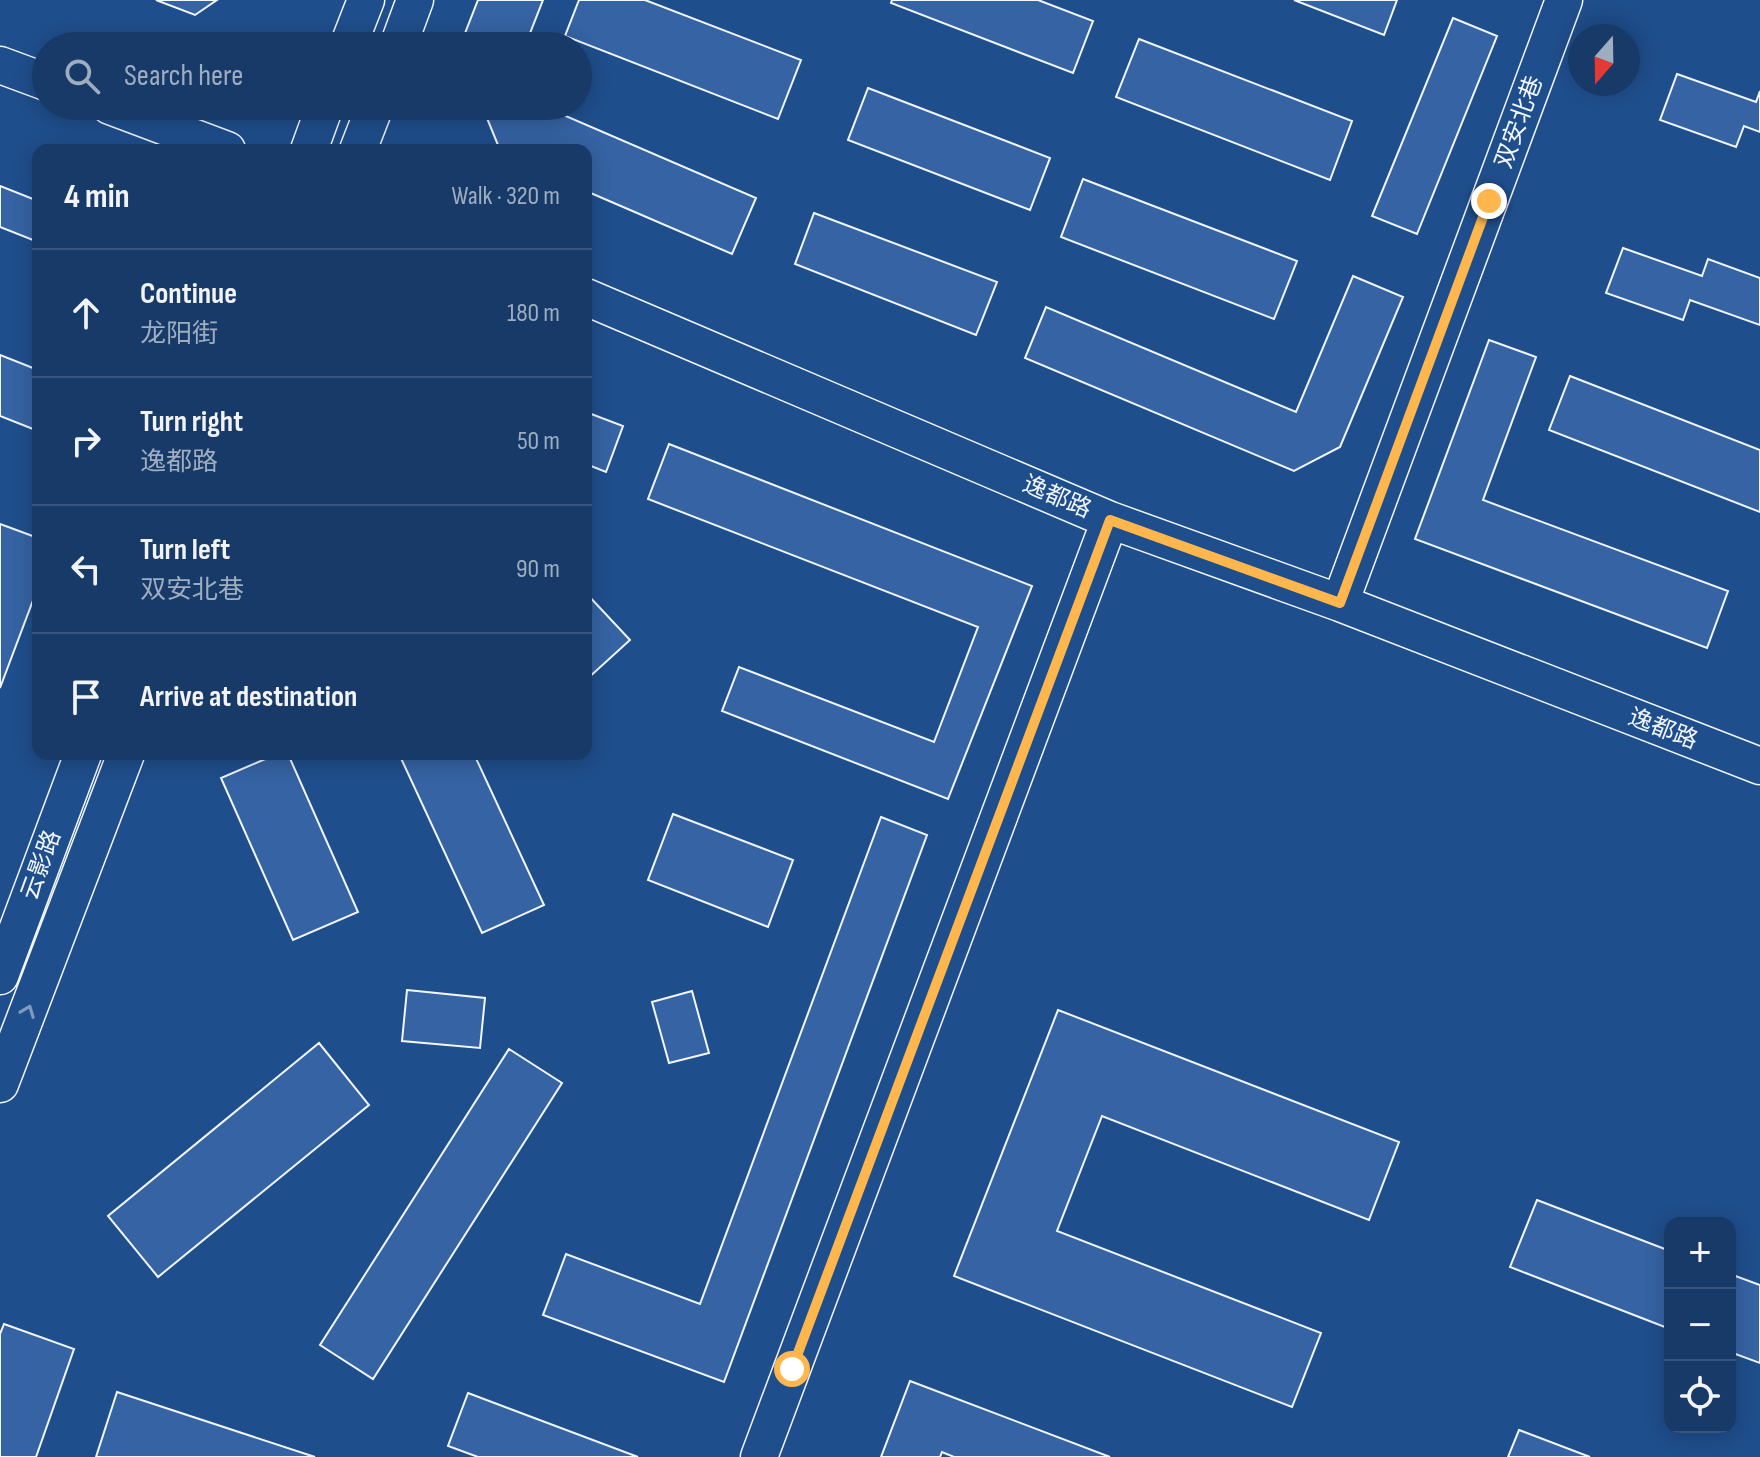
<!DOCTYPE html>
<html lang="en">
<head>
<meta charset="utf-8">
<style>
  :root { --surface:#173a69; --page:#244571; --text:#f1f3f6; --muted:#9eadc0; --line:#36547d }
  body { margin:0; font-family:"Sofia Sans Condensed","Noto Sans SC",sans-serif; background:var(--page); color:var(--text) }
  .controls { position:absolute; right:24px; bottom:24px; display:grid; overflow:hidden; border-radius:16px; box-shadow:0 4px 20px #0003 }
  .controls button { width:72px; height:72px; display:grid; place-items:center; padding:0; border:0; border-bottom:2px solid var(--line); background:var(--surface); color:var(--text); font:40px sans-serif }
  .compass { position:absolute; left:1568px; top:24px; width:72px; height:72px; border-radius:50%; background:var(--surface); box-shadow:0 4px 20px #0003; rotate:200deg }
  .stop { position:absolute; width:24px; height:24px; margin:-18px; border:6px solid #ffb74d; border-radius:50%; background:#fff }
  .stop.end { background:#ffb74d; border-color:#fff; box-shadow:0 2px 8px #0008 }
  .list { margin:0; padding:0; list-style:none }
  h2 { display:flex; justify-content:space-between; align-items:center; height:104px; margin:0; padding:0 32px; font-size:34px }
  h2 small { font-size:26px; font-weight:400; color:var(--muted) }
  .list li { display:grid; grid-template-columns:52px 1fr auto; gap:24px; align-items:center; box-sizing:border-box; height:128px; padding:0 32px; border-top:2px solid var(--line) }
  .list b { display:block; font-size:30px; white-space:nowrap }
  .list p { margin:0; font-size:26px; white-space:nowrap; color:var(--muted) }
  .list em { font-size:26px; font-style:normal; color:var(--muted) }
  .icon { flex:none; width:44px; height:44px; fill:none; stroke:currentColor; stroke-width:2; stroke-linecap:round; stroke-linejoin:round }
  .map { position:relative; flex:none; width:1760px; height:1457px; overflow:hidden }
  .search { position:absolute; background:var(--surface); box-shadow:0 4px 20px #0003; left:32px; top:32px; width:560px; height:88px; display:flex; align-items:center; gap:20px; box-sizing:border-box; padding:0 28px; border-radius:44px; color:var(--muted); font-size:30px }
  .panel { position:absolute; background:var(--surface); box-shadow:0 4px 20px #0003; left:32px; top:144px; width:560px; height:616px; border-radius:16px }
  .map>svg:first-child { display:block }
  .building { fill:#3563a3; stroke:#f2f6ff; stroke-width:2 }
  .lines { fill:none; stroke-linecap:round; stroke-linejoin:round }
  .minor-casing { stroke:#f2f6ff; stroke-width:39 }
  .minor { stroke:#1f4e8c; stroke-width:36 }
  .oneway { stroke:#7e9ac0 }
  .route { stroke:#ffb74d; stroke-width:10 }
  .labels { text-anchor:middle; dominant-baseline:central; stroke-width:6; stroke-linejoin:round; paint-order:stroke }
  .street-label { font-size:24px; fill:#f2f6ff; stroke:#1f4e8c }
</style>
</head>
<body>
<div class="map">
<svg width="1760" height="1457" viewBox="0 0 1760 1457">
  <rect width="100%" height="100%" fill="#1f4e8c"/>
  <path class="building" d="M156,0H217L195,15Z
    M478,0H543L525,46H460Z
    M579,0H645L801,60L778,119L565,36Z
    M892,0H1038L1093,21L1073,73L891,3Z
    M1294,0H1397L1384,35Z
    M1453,18L1497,36L1417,234L1372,216Z
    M1139,39L1352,121L1330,180L1116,97Z
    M1677,74L1756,102L1760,91V132L1744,126L1736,147L1660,120Z
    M868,88L1050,158L1030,210L848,140Z
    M482,106H551L554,111L756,198L732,254L586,191V150H500Z
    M1083,179L1297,261L1274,319L1061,237Z
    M0,186L38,201V242L0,227Z
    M814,213L997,282L976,335L795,264Z
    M1623,248L1702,276L1708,259L1760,278V325L1690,300L1683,320L1606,293Z
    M1353,276L1403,297L1340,447L1294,471L1025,358L1046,307L1296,412Z
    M1489,340L1536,357L1483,500L1728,591L1707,648L1415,539Z
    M0,355L38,370V431L0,416Z
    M1570,376L1760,450V512L1549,430Z
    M586,412L623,426L606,472L586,464Z
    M669,444L1032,586L948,799L722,711L739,667L934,742L978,627L648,499Z
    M0,524L38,538V587L0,688Z
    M586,593L630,640L586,680Z
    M277,754H288L358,912L293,940L221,778Z
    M399,754H474L544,905L482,933Z
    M673,814L793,860L768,927L648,880Z
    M881,817L927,835L724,1382L543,1315L566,1254L700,1304Z
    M407,990L485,998L480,1048L402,1041Z
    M692,991L709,1053L669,1063L652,1002Z
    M1058,1010L1399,1142L1369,1220L1102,1116L1057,1231L1321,1333L1292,1407L954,1276Z
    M319,1043L369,1105L158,1277L108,1216Z
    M509,1049L562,1083L373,1379L320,1345Z
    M1537,1200L1670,1251V1329L1510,1267Z
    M1730,1274L1760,1285V1363L1730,1352Z
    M4,1324L74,1349L36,1457H0V1334Z
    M910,1381L1110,1457H954L942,1452L940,1457H881Z
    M117,1392L315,1457H96Z
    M468,1393L638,1457H478L448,1446Z
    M1519,1430L1590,1457H1508Z"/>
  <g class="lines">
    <defs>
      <path id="minor" d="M348,46L366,0
        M398,46L415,0
        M0,65L46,82
        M110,106L227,150
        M309,150L325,106
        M358,150L375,106
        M586,297L1110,520L1340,603L1760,766
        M1340,603L1564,0
        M0,976L83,754
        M0,1084L126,754
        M759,1457L1110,520"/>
    </defs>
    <use href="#minor" class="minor-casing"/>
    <use href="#minor" class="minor"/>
  </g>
  <defs><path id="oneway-chevron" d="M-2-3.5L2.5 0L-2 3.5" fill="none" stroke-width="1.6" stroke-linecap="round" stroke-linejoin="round" transform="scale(2)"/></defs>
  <use class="oneway" href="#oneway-chevron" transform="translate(28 1011) rotate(-69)"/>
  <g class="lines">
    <path class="route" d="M792,1369L1110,520L1340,603L1489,201"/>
  </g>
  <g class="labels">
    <g class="street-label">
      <text transform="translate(1519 122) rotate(-70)">双安北巷</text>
      <text transform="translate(1057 497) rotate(23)">逸都路</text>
      <text transform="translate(1663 729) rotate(21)">逸都路</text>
      <text transform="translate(41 865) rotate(-70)">云影路</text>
    </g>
  </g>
</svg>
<div class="controls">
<button>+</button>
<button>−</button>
<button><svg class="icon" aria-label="locate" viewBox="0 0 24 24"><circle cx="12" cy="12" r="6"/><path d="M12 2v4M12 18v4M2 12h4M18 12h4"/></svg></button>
</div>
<svg class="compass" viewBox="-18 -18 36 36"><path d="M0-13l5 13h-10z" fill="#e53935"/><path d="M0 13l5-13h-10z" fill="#9eadc0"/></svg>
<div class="stop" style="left:792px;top:1369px"></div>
<div class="stop end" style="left:1489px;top:201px"></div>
<div class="search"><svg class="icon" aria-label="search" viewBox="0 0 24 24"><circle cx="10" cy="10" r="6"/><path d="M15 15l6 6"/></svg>Search here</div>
<section class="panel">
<h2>4 min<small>Walk · 320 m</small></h2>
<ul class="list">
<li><svg class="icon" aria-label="ahead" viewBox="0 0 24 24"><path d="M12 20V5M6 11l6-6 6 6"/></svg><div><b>Continue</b><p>龙阳街</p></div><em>180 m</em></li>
<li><svg class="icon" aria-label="right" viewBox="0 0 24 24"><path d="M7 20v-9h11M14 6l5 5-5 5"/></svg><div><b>Turn right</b><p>逸都路</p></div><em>50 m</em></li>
<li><svg class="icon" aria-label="left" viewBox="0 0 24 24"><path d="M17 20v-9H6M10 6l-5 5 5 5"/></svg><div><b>Turn left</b><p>双安北巷</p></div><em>90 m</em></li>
<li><svg class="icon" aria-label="arrive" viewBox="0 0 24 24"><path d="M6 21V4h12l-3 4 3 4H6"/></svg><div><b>Arrive at destination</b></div></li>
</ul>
</section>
</div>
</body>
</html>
